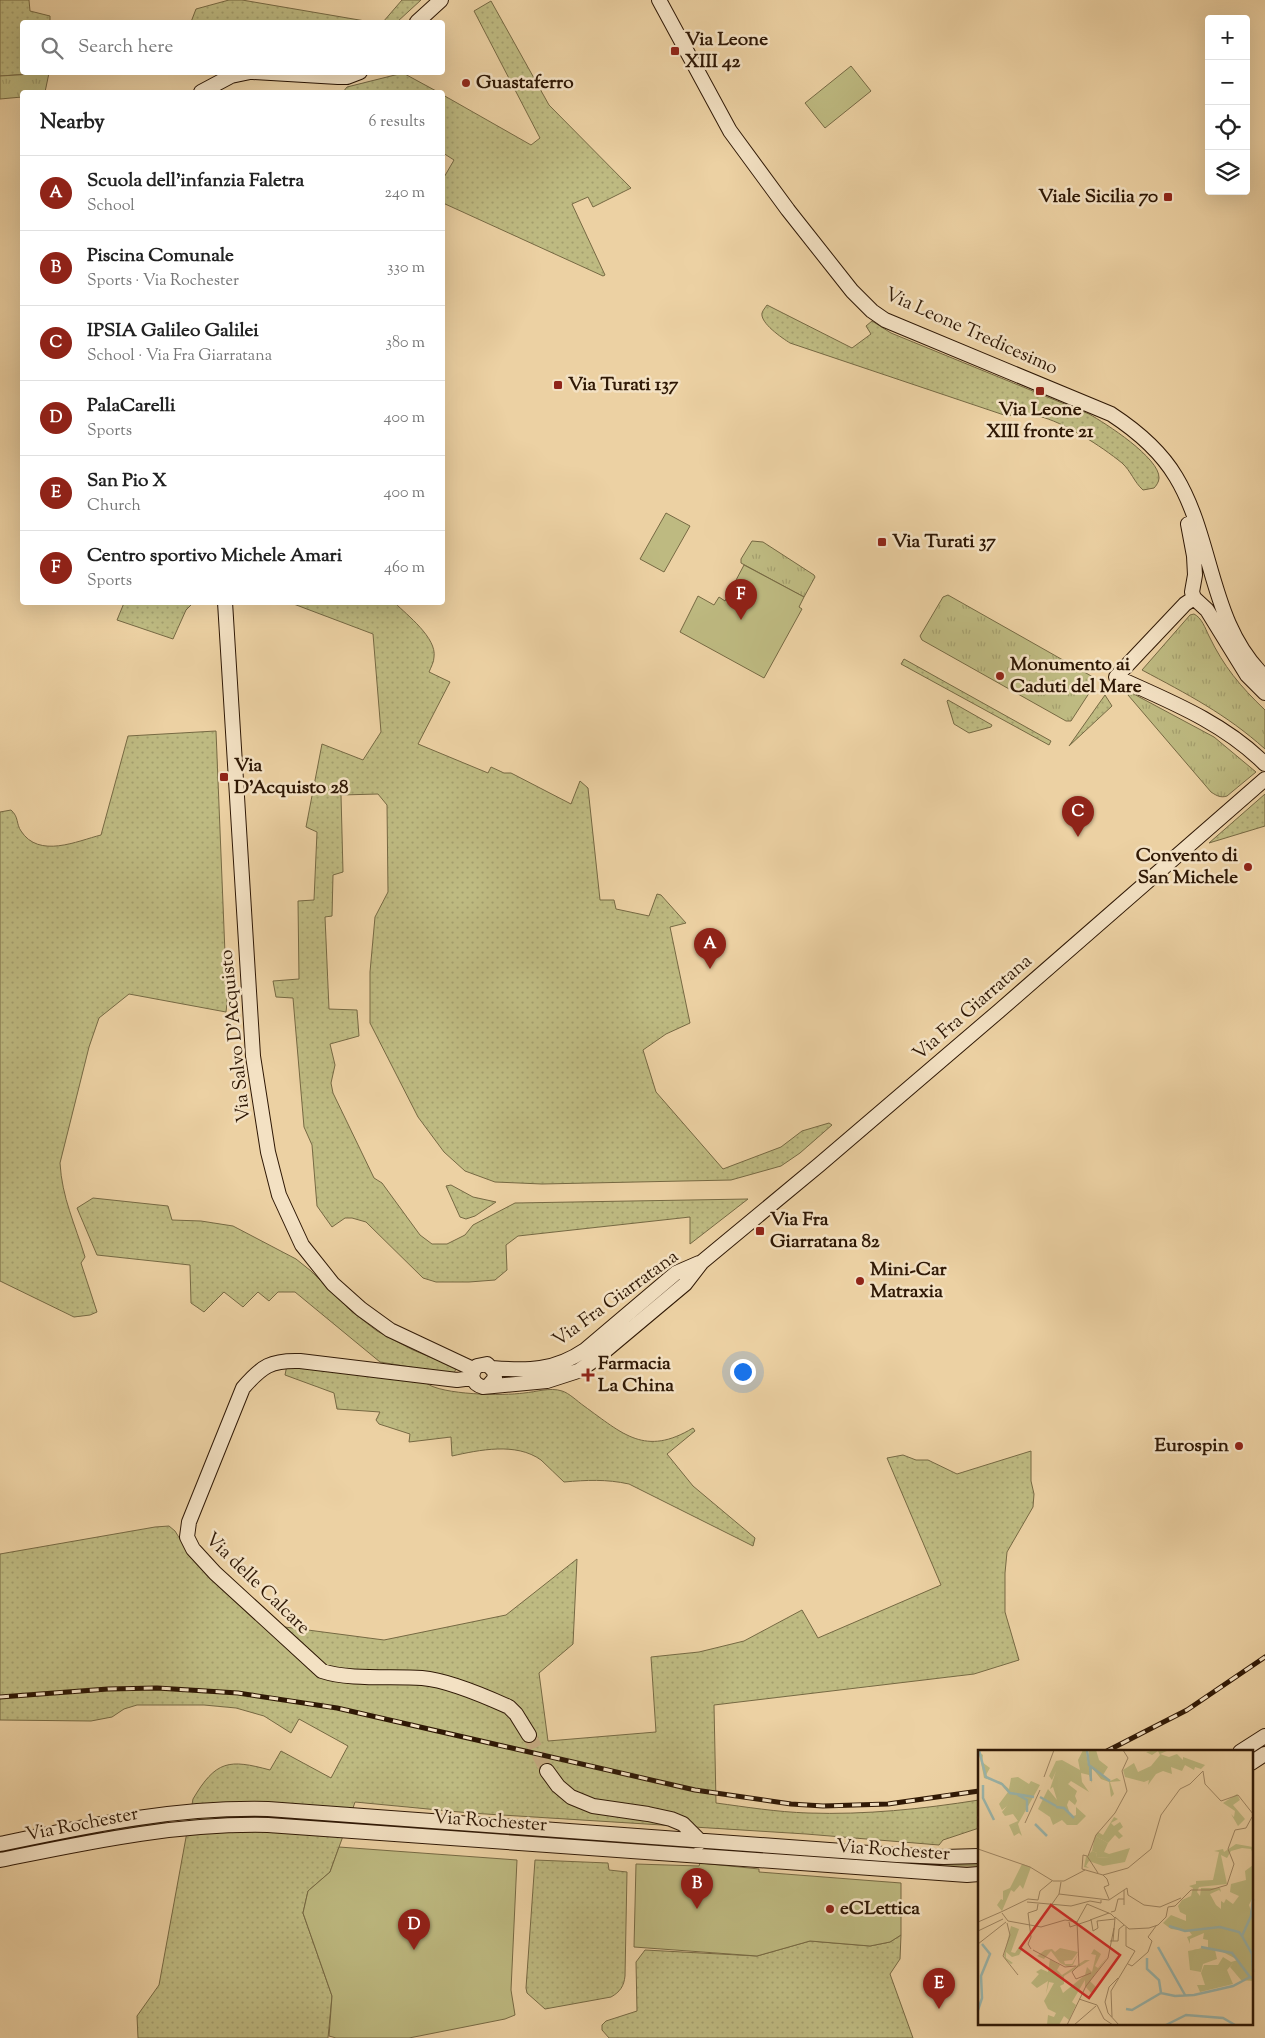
<!DOCTYPE html>
<html lang="en">
<head>
<meta charset="utf-8">
<style>
  :root { --surface:#fff; --page:#f2f2f2; --text:#222; --muted:#767676; --line:#e0e0e0; --accent:#8f2418 }
  body { margin:0; font-family:"Sorts Mill Goudy",serif; background:var(--page); color:var(--text) }
  .controls { position:absolute; right:15px; top:15px; display:grid; overflow:hidden; border-radius:5px; box-shadow:0 5px 20px #0002 }
  .controls button { width:45px; height:45px; display:grid; place-items:center; padding:0; border:0; border-bottom:1px solid var(--line); background:var(--surface); color:var(--text); font:25px sans-serif }
  .you { position:absolute; left:742px; top:1371px; width:18px; height:18px; margin:-12px; border:4px solid #fff; border-radius:50%; background:#1a73e8; box-shadow:0 0 0 8px #1a73e833 }
  .badge { display:grid; place-items:center; width:32px; height:32px; border-radius:50%; background:var(--accent); color:#fff; font-size:16px; font-weight:700 }
  .pin { position:absolute; translate:-50% -41px; filter:drop-shadow(0 1px 2px #0008) }
  .pin::after { content:''; position:absolute; top:26px; width:18px; height:15px; background:inherit; clip-path:polygon(0 0,100% 0,50% 100%) }
  .list { margin:0; padding:0; list-style:none }
  h2 { display:flex; justify-content:space-between; align-items:center; height:65px; margin:0; padding:0 20px; font-size:21px }
  h2 small { font-size:16px; font-weight:400; color:var(--muted) }
  .list li { display:grid; grid-template-columns:32px 1fr auto; gap:15px; align-items:center; box-sizing:border-box; height:75px; padding:0 20px; border-top:1px solid var(--line) }
  .list b { display:block; font-size:19px; white-space:nowrap }
  .list p { margin:0; font-size:16px; white-space:nowrap; color:var(--muted) }
  .list em { font-size:16px; font-style:normal; color:var(--muted) }
  .icon { flex:none; width:28px; height:28px; fill:none; stroke:currentColor; stroke-width:2; stroke-linecap:round; stroke-linejoin:round }
  .map { position:relative; flex:none; width:1265px; height:2038px; overflow:hidden }
  .search { position:absolute; background:var(--surface); box-shadow:0 5px 20px #0002; left:20px; top:20px; width:425px; height:55px; display:flex; align-items:center; gap:12px; box-sizing:border-box; padding:0 18px; border-radius:5px; color:var(--muted); font-size:19px }
  .panel { position:absolute; background:var(--surface); box-shadow:0 5px 20px #0002; left:20px; top:90px; width:425px; height:515px; border-radius:5px }
  .map>svg:first-child { display:block }
  .grass { fill:url(#grass-dots); stroke:#766943 }
  .park { fill:url(#park-tufts); stroke:#766943 }
  .garden { fill:#beba81; stroke:#766943 }
  .lines { fill:none; stroke-linecap:round; stroke-linejoin:round }
  .secondary-tunnel { stroke:#c6ac83; stroke-width:14; stroke-dasharray:14 7; stroke-linecap:butt }
  .secondary-casing { stroke:#2f1805; stroke-width:16 }
  .secondary { stroke:#f3e1c3; stroke-width:14 }
  .rail-casing { stroke:#2f1805; stroke-width:5 }
  .rail { stroke:#f3e1c3; stroke-width:3; stroke-dasharray:9; stroke-linecap:butt }
  .poi-dot { fill:#8f2418; stroke:#f3e1c3; stroke-width:2 }
  .labels { text-anchor:middle; dominant-baseline:central; stroke-width:5; stroke-linejoin:round; paint-order:stroke }
  .poi-label { font-size:19px; font-weight:bold; fill:#2f1805; stroke:#f3e1c3; text-anchor:start }
  .street-label { font-size:19px; fill:#2f1805; stroke:#f3e1c3 }
  .inset-river { fill:none; stroke:#9ab6ad; stroke-width:2.5 }
  .inset-road { fill:none; stroke:#a08764; stroke-width:1 }
  .view { fill:#d62828; fill-opacity:0.15; stroke:#d62828; stroke-width:2.5 }
  .inset-edge { fill:none; stroke:#2f1805; stroke-width:2.5 }
</style>
</head>
<body>
<div class="map">
<svg width="1265" height="2038" viewBox="0 0 1265 2038">
  <defs>
    <pattern id="grass-dots" width="8" height="8" patternUnits="userSpaceOnUse" patternTransform="scale(1.25)"><rect width="8" height="8" fill="#beba81"/><path d="M2 2h.1M6 6h.1" fill="none" stroke="#a49f6e" stroke-width="1.8" stroke-linecap="round"/></pattern>
    <pattern id="park-tufts" width="24" height="20" patternUnits="userSpaceOnUse" patternTransform="scale(1.25)"><rect width="24" height="20" fill="#beba81"/><path d="M3 7l-1-3M5 7V3M7 7l1-3M15 17l-1-3M17 17v-4M19 17l1-3" fill="none" stroke="#a49f6e"/></pattern>
  </defs>
  <rect width="100%" height="100%" fill="#ecd1a3"/>
  <filter id="stains"><feTurbulence type="fractalNoise" baseFrequency=".004" numOctaves="4"/><feColorMatrix values="0 0 0 0 .2 0 0 0 0 .09 0 0 0 0 .02 0 0 0 .5 -.17"/></filter>
  <radialGradient id="worn" r=".72"><stop offset=".6" stop-color="#630" stop-opacity="0"/><stop offset="1" stop-color="#630" stop-opacity=".3"/></radialGradient>
  <path class="grass" d="M0,0H29L30,11L50,16V22H22V72L47,73L0,76Z
    M229,0H242L371,22H191L196,9Z
    M402,0H421L397,22H383Z
    M491,1L549,105L631,188L593,207L588,197L572,204L605,275L603,276L443,203V179L454,160L443,153V95L531,145L540,138L474,11Z
    M403,73L438,92H343L347,87Z
    M767,305L852,348L871,334L866,326L872,321L891,333L1089,414C1105,423 1160,458 1159,478C1159,482 1156,486 1154,488L1143,490C1134,482 1131,471 1122,463C1101,446 1064,422 1038,416C1027,413 1015,416 1004,415L790,343C782,338 760,323 762,313C763,310 765,308 767,305Z
    M124,603V602L193,603L186,610L173,639L117,620Z
    M291,603H395C407,615 437,638 434,657C434,662 431,667 429,672L450,682L418,744L488,773L491,767L504,773H511L571,804L580,781L588,788L600,900H614L616,909L649,916L657,894L661,895L686,923L670,927L690,1023L666,1034L643,1050L656,1092L723,1169L781,1147L802,1131L829,1123L832,1125L800,1153L781,1166L731,1180L542,1184L495,1182L465,1171L444,1152L418,1117L370,1023V972L375,917L388,892L387,805L378,794L341,795L343,872L333,875L332,916L325,917L329,1009L357,1010L359,1036L330,1044L335,1065L331,1083L333,1093L374,1178L382,1183L420,1235L432,1244H447L465,1235L473,1225L515,1203L748,1199L690,1244V1217L518,1236L506,1245L507,1270L495,1280L469,1282H436L423,1278L366,1222L352,1218H345L332,1227L317,1206L312,1145L304,1127L293,998L276,997L273,981L299,979L298,901L314,900L317,832L306,827L322,744L363,760L381,732L373,634Z
    M904,659L1051,741L1049,745L901,664Z
    M1105,695L1112,706L1069,746Z
    M948,700L992,725L991,727L969,733L954,724L947,701Z
    M216,731L227,1003L226,1012L129,994L99,1018L89,1047L60,1163C62,1198 75,1224 85,1257L81,1263L97,1312L90,1315L74,1317L0,1281V812L11,810C19,817 16,824 21,831C39,859 77,841 101,835L128,736Z
    M1265,794V826L1209,843Z
    M451,1185L473,1197L496,1202L475,1216L466,1219L460,1217L446,1186Z
    M93,1198L168,1206L172,1220L201,1221L233,1226L296,1259L311,1271L351,1311L377,1331L413,1350L452,1366L456,1369L454,1373H446L380,1362L295,1292H278L269,1301L258,1292L243,1307L224,1292L204,1312L191,1303L190,1265L97,1255L77,1208Z
    M287,1365L305,1366L426,1383C442,1395 503,1396 524,1393C536,1392 550,1387 562,1391C569,1393 577,1401 584,1406C623,1434 645,1457 693,1428L695,1431L667,1454L693,1486L755,1538L753,1546L629,1484C606,1479 587,1480 564,1482C556,1475 549,1467 541,1460C516,1442 479,1450 452,1456L451,1437L409,1442L410,1434L379,1424L376,1420L380,1412L337,1409L334,1393L285,1375Z
    M1031,1451V1481L1034,1494L1033,1507L1007,1552L1005,1573V1612L1019,1660L974,1674L714,1705L716,1803C746,1807 777,1812 808,1813C865,1815 922,1809 979,1800V1828L943,1840L939,1845L806,1834L470,1813L355,1802L348,1823L697,1847V1849L347,1825L330,1872L308,1891L303,1913L332,1996L328,2038H138L137,2016L159,1985L193,1799C216,1760 229,1759 270,1770L281,1751L331,1778L348,1746L299,1719L291,1733L264,1716L236,1708L204,1705H137L124,1709L112,1717L91,1721L0,1720V1554L155,1527L169,1526L175,1531L188,1552L262,1624L384,1640L506,1615L577,1559L573,1644L539,1673L548,1741L656,1732L651,1657L699,1652L744,1641L802,1610L818,1638L941,1585L887,1458L903,1455L916,1460H928L957,1474Z
    M164,1821L165,1823L0,1853V1851Z
    M720,1849L939,1864H979V1866H939L720,1850Z
    M535,1860L608,1863L609,1870L627,1872L625,1976C624,1986 620,1992 611,1997L545,2009L527,1993L526,1988Z
    M901,1935L900,1959L890,1974L913,2038H609L602,2030V2025L606,2021L637,2011L636,1962L645,1950L757,1956L810,1941L870,1946L890,1942Z"/>
  <path class="park" d="M49,73L45,92H22V97L0,99V76Z
    M752,541L763,542L814,575L815,577L804,597L741,563V559Z
    M948,595L1093,677L1095,684L1071,721H1066L922,640L920,636L943,597Z
    M1194,614C1202,618 1205,628 1209,636C1224,667 1240,686 1265,710V749C1226,714 1187,694 1142,670L1190,615Z
    M1130,692L1214,737L1256,772L1227,796C1221,798 1217,796 1211,792L1128,695Z"/>
  <path class="garden" d="M851,66L871,91L825,128L805,103Z
    M666,513L690,526L664,572L640,559Z
    M744,565L804,597L799,607L802,609L764,678L680,632L698,596L714,605L719,597L725,601Z
    M339,1847L517,1860L511,1990L515,2015L505,2019L409,2038H336L329,2036L332,1996L303,1913L308,1891L330,1872Z
    M700,1863L759,1869V1872L901,1883V1935L890,1942L870,1946L810,1941L757,1956L634,1947L636,1864L699,1866Z"/>
  <g class="lines">
    <path class="secondary-tunnel" d="M529,1735L547,1771"/>
    <defs>
      <path id="secondary" d="M659,0L730,131L788,210L852,291L872,311L885,320L1111,414C1137,431 1160,450 1176,477C1214,540 1209,624 1265,677
        M417,22L441,0
        M253,72L338,77H347L360,72
        M201,92L231,76L250,72
        M1188,524L1194,556L1195,575L1192,592L1194,598L1207,610L1247,675L1265,693
        M1194,598L1185,604L1116,677C1169,701 1223,722 1265,764
        M225,602L253,1056L268,1152L279,1195L302,1245L333,1284L361,1309L390,1330L473,1369
        M492,1368C528,1371 554,1371 585,1350L676,1273L699,1263
        M472,1378L457,1380L300,1361C271,1360 262,1366 243,1388L189,1522L187,1537L193,1549L215,1573L322,1671C349,1680 392,1676 422,1678C446,1680 487,1697 509,1707L516,1714L529,1735
        M488,1386L495,1378L494,1371L487,1364L477,1366C469,1374 472,1384 483,1387L547,1381L578,1371L593,1361L685,1284L702,1262L819,1165L999,1011L1265,779
        M1240,1752L1265,1736
        M1251,1763L1265,1754
        M547,1771L558,1786L571,1797L593,1806L648,1814L671,1819L683,1824L699,1840V1843
        M0,1844C91,1825 175,1807 268,1809L897,1855L944,1857L979,1856
        M0,1860C89,1842 176,1823 268,1825L967,1875L979,1874"/>
    </defs>
    <use href="#secondary" class="secondary-casing"/>
    <use href="#secondary" class="secondary"/>
    <defs>
      <path id="rail" d="M0,1697L108,1689L157,1688L238,1693L337,1708L695,1790L791,1804L823,1806L888,1804L979,1791
        M1105,1752L1187,1710L1265,1657"/>
    </defs>
    <use href="#rail" class="rail-casing"/>
    <use href="#rail" class="rail"/>
  </g>
  <g class="poi-dot">
    <rect x="670" y="46" width="10" height="10" rx="2.5"/>
    <circle cx="466" cy="83" r="5"/>
    <rect x="1163" y="192" width="10" height="10" rx="2.5"/>
    <rect x="553" y="380" width="10" height="10" rx="2.5"/>
    <rect x="1035" y="386" width="10" height="10" rx="2.5"/>
    <rect x="877" y="537" width="10" height="10" rx="2.5"/>
    <circle cx="1000" cy="676" r="5"/>
    <rect x="219" y="772" width="10" height="10" rx="2.5"/>
    <circle cx="1248" cy="867" r="5"/>
    <rect x="755" y="1226" width="10" height="10" rx="2.5"/>
    <circle cx="860" cy="1281" r="5"/>
    <path d="M585.5 1367.5h5v5h5v5h-5v5h-5v-5h-5v-5h5z"/>
    <circle cx="1239" cy="1446" r="5"/>
    <circle cx="830" cy="1909" r="5"/>
  </g>
  <g class="labels">
    <g class="poi-label">
      <text x="685" y="40">Via Leone<tspan x="685" dy="22">XIII 42</tspan></text>
      <text x="476" y="83">Guastaferro</text>
      <text x="1158" y="197" text-anchor="end">Viale Sicilia 70</text>
      <text x="568" y="385">Via Turati 137</text>
      <text x="1040" y="410" text-anchor="middle">Via Leone<tspan x="1040" dy="22">XIII fronte 21</tspan></text>
      <text x="892" y="542">Via Turati 37</text>
      <text x="1010" y="665">Monumento ai<tspan x="1010" dy="22">Caduti del Mare</tspan></text>
      <text x="234" y="766">Via<tspan x="234" dy="22">D'Acquisto 28</tspan></text>
      <text x="1238" y="856" text-anchor="end">Convento di<tspan x="1238" dy="22">San Michele</tspan></text>
      <text x="770" y="1220">Via Fra<tspan x="770" dy="22">Giarratana 82</tspan></text>
      <text x="870" y="1270">Mini-Car<tspan x="870" dy="22">Matraxia</tspan></text>
      <text x="598" y="1364">Farmacia<tspan x="598" dy="22">La China</tspan></text>
      <text x="1229" y="1446" text-anchor="end">Eurospin</text>
      <text x="840" y="1909">eCLettica</text>
    </g>
    <g class="street-label">
      <text transform="translate(971 332) rotate(24)">Via Leone Tredicesimo</text>
      <text transform="translate(973 1008) rotate(-41)">Via Fra Giarratana</text>
      <text transform="translate(236 1036) rotate(-96)">Via Salvo D'Acquisto</text>
      <text transform="translate(616 1299) rotate(-36)">Via Fra Giarratana</text>
      <text transform="translate(257 1584) rotate(44)">Via delle Calcare</text>
      <text transform="translate(490 1822) rotate(4)">Via Rochester</text>
      <text transform="translate(82 1825) rotate(-11)">Via Rochester</text>
      <text transform="translate(893 1851) rotate(4)">Via Rochester</text>
    </g>
  </g>
  <g transform="translate(978 1750)">
    <rect width="275" height="275" fill="#ecd1a3"/>
    <path d="M105,0L108,1L110,14L111,0H118L121,10L130,17L125,25L132,31L139,28L143,31L132,32L136,44L133,47L131,32L123,29L114,18V33L111,25L103,23L104,32L111,42L93,31L90,34L99,41L97,46L99,51L97,55L91,50L89,55L93,67L98,65V57L108,66L99,75H89L84,70L75,75L72,67L60,59L70,39L79,50L75,37L72,39L78,21L74,30L71,26L78,11L84,10L102,20L100,10ZM177,0H191L182,4L191,7L199,4L205,10V7L227,15L223,19L217,17L216,20L207,15L204,21L193,17L194,24L185,21L178,24L170,35L171,30L166,32L147,27L145,20L156,13L160,22L173,16L182,5L180,1L174,5L168,2ZM1,2L5,5L4,12L12,18L8,25L11,29L23,32L31,39L33,28L40,27L51,34L53,31L62,35L40,74L44,86L41,83L36,86L31,75L40,71L35,64L27,66L24,62L29,56L24,60L21,54L30,42L22,33L6,28ZM259,44L262,50L255,55L267,69L260,76L253,64L256,67L257,61L245,53ZM136,67L140,69L133,73L136,76L142,72L145,77L140,81L145,86L141,89L137,85L130,93L117,86L120,82L125,85ZM258,94L275,97V104L273,99L264,98L253,101L249,108L243,105L249,134L221,137L219,142L222,146L223,138H242L243,142L241,140L232,144L238,155L243,159V151L246,153L248,149L255,154L261,146L252,142L253,134L268,130L267,121L275,115V147L271,155L275,167V231L263,230L252,217L256,212L249,220L255,234L222,242L219,235H227L223,223L226,215H240L245,207L253,212L260,210L243,201L215,200L230,197V190L225,189L226,183L212,189V194L209,187L214,185L211,181L193,179L185,173L193,165L208,171V165L202,162L200,156L204,150L213,146L215,138L211,136L218,134V131L235,130L241,102L236,101L245,99L246,102ZM152,98L147,112L125,116L111,111L108,116L111,118L106,117L108,107L114,101L119,103L118,107L131,108V104ZM44,114L53,117L45,139L42,135L36,142L33,140L24,161L19,155L23,149L25,150V141L32,138ZM33,176L41,179L33,202L37,203L41,197L45,198L41,205L34,207L28,202V208L35,213L33,214L27,209L26,205ZM82,198L100,202L94,210L86,211L87,214H94L101,202L95,215L90,217L82,213L73,201L66,209L59,206L67,200L74,199L77,202ZM116,199L123,204L117,216L120,218L130,206L112,231L119,238L117,242L113,243L107,236V230L94,252L98,255L91,270L86,266L81,275H69L70,265L76,267L78,263L70,259L66,251L76,233L71,232L68,244L70,231L59,238L53,233L61,224L58,222L63,219L70,222L72,209L82,215L79,220L84,225L107,210H112L86,226V234L82,236L85,243L107,225L109,217L114,222L118,205L113,204Z" fill="#beba81"/>
    <path d="M117,86L130,93L126,102L131,104V108L118,107L119,103L114,101Z" fill="#beba81"/>
    <path d="M226,198L237,200L239,209L225,214L223,222L212,220L210,201Z" fill="#beba81"/>
    <path class="inset-river" d="M1,0L8,27L24,34L32,43L56,47M109,0L111,15L132,31M112,15L113,31M5,35V48L16,70M40,45L49,50V62M62,47L78,56M78,57L86,58L96,68M57,74L69,86M275,149L273,166L264,186L274,204L275,222M191,176L207,181L242,177L261,182L264,186M180,197L207,245M223,197L254,203L272,227M169,208V219L181,230L183,243M148,259L154,260L183,243L197,246L216,245L255,236L272,227L275,228M0,260L4,248L3,226L12,204L4,194M188,275L208,265L245,268L257,275"/>
    <path class="inset-road" d="M66,27L76,0M47,73L62,40M0,99L52,117L75,131H86L107,120M109,106L105,105L104,119L125,125L129,129L131,135L126,137L131,149M109,106L120,123M110,106L118,85L137,63L149,41L144,21L150,8L145,0M125,125L150,118L173,99L183,65L202,39L212,34L225,21L227,34L243,51L260,45L275,64M146,140L149,138L150,145L166,155L182,157L203,148M81,144L131,150M60,150L62,141L74,131M131,150L146,140V155M49,152L93,156L112,151L123,153V150M74,154L81,144L83,132M23,162L50,149L60,150M133,162L137,161L140,149H146M24,163L30,171L63,177L87,170M137,167L151,179L171,178L180,175L188,167L190,157L197,156L213,140H232L249,135L256,114L250,99L257,80L268,78L274,67M113,169L115,181L120,178L119,171L137,169M87,170L99,172L109,154L133,164L137,168L135,191H132M112,170L131,163M0,172L23,162M91,172L92,177L113,170M99,172L101,216M29,173L32,185L25,206L40,225M0,181L25,169M135,191H140L141,179L146,175M0,194L28,172M53,199L50,194L53,187L50,163L59,160L60,154M55,200L87,217L98,216M150,214L154,216L170,202L174,191L170,187L178,176M100,216L94,222L98,229L113,223M140,228L131,237L127,252L130,263L141,275M101,249L119,255M119,255L126,269L135,275M134,267L133,241L157,201L148,196V177M89,275L108,236L130,208L136,178M96,275L118,256"/>
    <path class="view" d="M73,155L142,205L111,248L42,198Z"/>
    <rect width="275" height="275" class="inset-edge"/>
  </g>
  <rect width="100%" height="100%" filter="url(#stains)"/>
  <rect width="100%" height="100%" fill="url(#worn)"/>
</svg>
<div class="controls">
<button>+</button>
<button>−</button>
<button><svg class="icon" aria-label="locate" viewBox="0 0 24 24"><circle cx="12" cy="12" r="6"/><path d="M12 2v4M12 18v4M2 12h4M18 12h4"/></svg></button>
<button><svg class="icon" aria-label="layers" viewBox="0 0 24 24"><path d="M12 4l9 5-9 5-9-5zM3 14l9 5 9-5"/></svg></button>
</div>
<div class="you"></div>
<div class="pin badge" style="left:710px;top:969px">A</div>
<div class="pin badge" style="left:697px;top:1909px">B</div>
<div class="pin badge" style="left:1078px;top:837px">C</div>
<div class="pin badge" style="left:414px;top:1950px">D</div>
<div class="pin badge" style="left:939px;top:2009px">E</div>
<div class="pin badge" style="left:741px;top:620px">F</div>
<div class="search"><svg class="icon" aria-label="search" viewBox="0 0 24 24"><circle cx="10" cy="10" r="6"/><path d="M15 15l6 6"/></svg>Search here</div>
<section class="panel">
<h2>Nearby<small>6 results</small></h2>
<ul class="list">
<li><span class="badge">A</span><div><b>Scuola dell'infanzia Faletra</b><p>School</p></div><em>240 m</em></li>
<li><span class="badge">B</span><div><b>Piscina Comunale</b><p>Sports · Via Rochester</p></div><em>330 m</em></li>
<li><span class="badge">C</span><div><b>IPSIA Galileo Galilei</b><p>School · Via Fra Giarratana</p></div><em>380 m</em></li>
<li><span class="badge">D</span><div><b>PalaCarelli</b><p>Sports</p></div><em>400 m</em></li>
<li><span class="badge">E</span><div><b>San Pio X</b><p>Church</p></div><em>400 m</em></li>
<li><span class="badge">F</span><div><b>Centro sportivo Michele Amari</b><p>Sports</p></div><em>460 m</em></li>
</ul>
</section>
</div>
</body>
</html>
